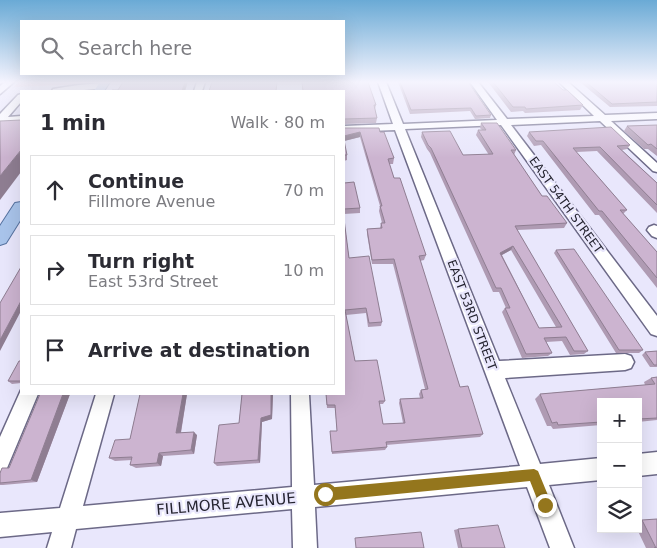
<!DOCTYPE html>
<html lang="en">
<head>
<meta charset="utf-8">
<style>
  :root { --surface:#fff; --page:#f7f7f7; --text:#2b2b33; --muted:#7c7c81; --line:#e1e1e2 }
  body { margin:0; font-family:"DejaVu Sans",sans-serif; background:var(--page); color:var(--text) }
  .controls { position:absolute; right:15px; bottom:15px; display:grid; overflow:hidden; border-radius:0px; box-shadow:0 5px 20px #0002 }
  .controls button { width:45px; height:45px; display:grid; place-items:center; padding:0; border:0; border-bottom:1px solid var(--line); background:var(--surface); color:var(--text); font:25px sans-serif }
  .stop { position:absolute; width:15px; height:15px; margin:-11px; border:4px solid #94761d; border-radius:50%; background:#fff }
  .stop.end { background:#94761d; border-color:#fff; box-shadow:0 1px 5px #0008 }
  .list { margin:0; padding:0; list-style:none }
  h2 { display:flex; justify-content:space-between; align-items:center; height:65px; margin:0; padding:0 20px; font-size:21px }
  h2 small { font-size:16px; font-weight:400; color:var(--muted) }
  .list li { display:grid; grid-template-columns:32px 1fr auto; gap:15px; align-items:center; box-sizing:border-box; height:70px; margin:0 10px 10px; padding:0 10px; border:1px solid var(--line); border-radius:0px }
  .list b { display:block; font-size:19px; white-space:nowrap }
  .list p { margin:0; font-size:16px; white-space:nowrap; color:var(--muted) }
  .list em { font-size:16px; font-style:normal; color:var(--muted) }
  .icon { flex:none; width:28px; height:28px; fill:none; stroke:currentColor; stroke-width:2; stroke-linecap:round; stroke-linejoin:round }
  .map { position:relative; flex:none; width:657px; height:548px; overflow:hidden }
  .search { position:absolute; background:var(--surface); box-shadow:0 5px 20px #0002; left:20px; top:20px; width:325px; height:55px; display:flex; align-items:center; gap:12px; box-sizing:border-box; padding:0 18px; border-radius:0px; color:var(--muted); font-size:19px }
  .panel { position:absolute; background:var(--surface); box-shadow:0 5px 20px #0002; left:20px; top:90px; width:325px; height:305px; border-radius:0px }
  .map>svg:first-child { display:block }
  .green { fill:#f8c8db }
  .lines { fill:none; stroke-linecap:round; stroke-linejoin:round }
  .minor-casing { stroke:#6c6987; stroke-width:3 }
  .major-casing { stroke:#5672a0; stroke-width:2 }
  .minor { fill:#fff; fill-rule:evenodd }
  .major { fill:#a9c4eb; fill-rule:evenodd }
  .wall { fill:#af9bb3; fill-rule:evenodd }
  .shaded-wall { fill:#8f7e92 }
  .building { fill:#ccb4d0; stroke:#8f7e92; fill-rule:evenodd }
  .route { fill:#94761d }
  .labels { text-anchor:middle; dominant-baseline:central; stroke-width:4.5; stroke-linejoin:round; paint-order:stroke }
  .street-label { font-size:12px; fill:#252430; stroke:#e9e7fc }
  .near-street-label { font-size:15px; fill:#252430; stroke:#e9e7fc }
</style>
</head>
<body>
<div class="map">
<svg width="657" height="548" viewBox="0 0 657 548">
  <rect width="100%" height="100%" fill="#e9e7fc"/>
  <path class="green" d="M19,82H90L89,84L14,87Z"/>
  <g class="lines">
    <defs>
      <path id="minor" d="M5,82H14L0,94V86Z
        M197,82H205L202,91H194Z
        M378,82H386L403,124L497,120L470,82H478L507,119L594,116L559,82H568L605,115L657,113V119L611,121L657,163V172L653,171L600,121L511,125L657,316V336L651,334L501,125L405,129L499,361L625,354L631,356L634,362L631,368L625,370L505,378L540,464L601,458V480L549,485L574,548H550L527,487L315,507L317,548H293L292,509L76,529L71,548H47L52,532L0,537V513L60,508L96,394H114L83,506L292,487L291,394H309L314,485L520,466L395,130L344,132V126L393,124Z
        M102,83L105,84V88L74,91H52L53,89C69,86 85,84 102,83Z
        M21,94V102L8,117L21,116V122L0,123V114L18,95Z
        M654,225L657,226V238L652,236L647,230L649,227Z
        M21,390V394H38L7,468L0,472V437Z
        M657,452V474L638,476V454Z"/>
      <path id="major" d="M100,82H110L104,91H94Z
        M21,202V219L6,243L0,245V226L15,203Z"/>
    </defs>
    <use href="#minor" class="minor-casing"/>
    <use href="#major" class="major-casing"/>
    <use href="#minor" class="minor"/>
    <use href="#major" class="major"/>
  </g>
  <path class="wall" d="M302,82L376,105L375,109L377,118L376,123L344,124Z
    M398,82H468L491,115L490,118L475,119L470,111L410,114Z
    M488,82H554L563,90L583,105L580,110L525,113L523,111L511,112Z
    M580,82H657V106L610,107Z
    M481,123L516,150L514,155L542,196L567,223L564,228L517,230L588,351L584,354L570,355L562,341L546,342L552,353L548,356L522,358L502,312L505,308H506L499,292H493L430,153L427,149L421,137L422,132L463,155H489L476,135L478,130H482L480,128ZM511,250L556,327L539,328L502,255Z
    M657,125V156L648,149H644L624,131L627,126Z
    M344,128L380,132L394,158L393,164H389L394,178L426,255L424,260L420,261L460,387L483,434L480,437L386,445L387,447L385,450L332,454L330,434L337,431L335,408H327L326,394L344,219L349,258L382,322L381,326L368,327L366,313L346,315L355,361L385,401L383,404H379L383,424L403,423L399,403L400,399L420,398L419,394L421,390L425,389L393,264H372L367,234V229L380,228L381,223H382L379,211L380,206L360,137L344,141L347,155V160L344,161Z
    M529,132L630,145L627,149L622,150L657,183V213L597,151L576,152L627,210L623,214L657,252V288L599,215H595L541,145L534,146L527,136Z
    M344,183L360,208V213L344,214Z
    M556,250L643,350L639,353H616L554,253Z
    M657,351V367H650L642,355L645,352Z
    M21,361V383L12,384L8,381Z
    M657,377V420L638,422V402H601V425L553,429L551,426H547L535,399L540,394L645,385L644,382L651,378Z
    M40,394H70L37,482L3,485H0V473L9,468Z
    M140,394H187L181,433L197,435L194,454L163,456L161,466L136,468L130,465L132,460L115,461L109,458L130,439Z
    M242,394H273L272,419L262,422L260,463L217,466L214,463L239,423Z
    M657,519V548H646L637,529H638V521Z
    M458,529L505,548H458L454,530Z"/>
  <path class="shaded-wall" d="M185,82H188L185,91H182Z
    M360,132V137L344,141V136Z
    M21,150V172L0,200V176Z
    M513,246L511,250L498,257L500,253Z
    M21,301V311L0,351V340Z
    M63,394H70L37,482L31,480Z
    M183,394H187L180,437L176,433Z
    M271,394H273L272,419L262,422L260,463L258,460L261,418Z
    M194,432L197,435L194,454L191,450Z
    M159,453L163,456L161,466L157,463Z"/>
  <path class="building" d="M123,82H185L182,91H111L112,90H118Z
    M212,82H277L276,91H209Z
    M302,82H368L376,105H374L377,118L344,119V121V91H303Z
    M400,82H468L491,115L476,116L471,108L411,110Z
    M493,82H554L563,90H567L583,105L526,109L525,107H513Z
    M586,82H657V102L612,104Z
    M21,120V150L0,176V121Z
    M481,123H497L516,150H511L542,196H547L567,223L515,226L588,351H574L566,337L544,338L552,353L526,354L505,308H510L501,288H496L431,148L428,145L422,132L450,131L463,155L493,154L478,130H486ZM513,246L562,327L539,328L500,253Z
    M657,125V149L651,144L648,145L627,126Z
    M611,127L630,145L617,146L657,183V205L600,147L573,148L627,210H620L657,252V278L602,211H599L543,141H536L529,132Z
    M344,128H379L380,132H384L394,158L388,159L394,178H400L426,255L419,256L460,387L468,386L483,434L386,442L387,447L332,452L330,431H337L335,405H327L326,394H344V219L349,258L369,256L382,322L369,323L366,308L345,310L355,361L377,360L385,401H379L383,424L405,423L400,399L423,398L421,390L428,389L394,259L372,260L367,229L382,228L381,223H385L380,206H382L360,132L344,136Z
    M344,140L347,155H344Z
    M354,182L360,208L344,209V183Z
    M574,249L643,350H619L556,250Z
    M21,267V301L0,340V303Z
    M657,351V365H654L645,352Z
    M19,361H21V381H8Z
    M657,377V418L638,419V402H601V422L558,425L557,422L552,423L540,394L655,384L651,378Z
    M40,394H63L31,480L0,483V473L2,468H9Z
    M140,394H183L176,433L194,432L191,450L159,453L157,463L130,465L132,457L109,458L115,440L130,439Z
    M242,394H271V415L261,418L258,460L214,463L219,425L239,423Z
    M657,519V548H654H656L642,520Z
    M498,525L505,548H462L458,529Z
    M421,532L424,548H356L355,538Z"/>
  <linearGradient id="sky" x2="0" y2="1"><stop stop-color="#6aaad5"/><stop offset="0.52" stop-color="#f5f4fe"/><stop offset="1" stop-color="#f5f4fe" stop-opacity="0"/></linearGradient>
  <rect width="657" height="158" fill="url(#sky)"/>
  <path class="route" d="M534,469L538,471L552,505L550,509L545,511L541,509L530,481L325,501L321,499L319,494L321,490L325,488Z"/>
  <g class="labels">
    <g class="street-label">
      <text transform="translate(566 205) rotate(54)">EAST 54TH STREET</text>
      <text transform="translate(472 315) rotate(69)">EAST 53RD STREET</text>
    </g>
    <g class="near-street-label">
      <text transform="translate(226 504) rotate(-5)">FILLMORE AVENUE</text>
    </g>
  </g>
</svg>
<div class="controls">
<button>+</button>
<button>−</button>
<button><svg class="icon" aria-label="layers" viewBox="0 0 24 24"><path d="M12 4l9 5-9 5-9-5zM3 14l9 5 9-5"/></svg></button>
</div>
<div class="stop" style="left:325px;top:494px"></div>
<div class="stop end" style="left:545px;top:505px"></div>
<div class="search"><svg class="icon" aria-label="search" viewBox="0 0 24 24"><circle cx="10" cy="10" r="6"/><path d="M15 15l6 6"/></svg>Search here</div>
<section class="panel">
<h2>1 min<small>Walk · 80 m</small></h2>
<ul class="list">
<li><svg class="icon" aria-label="ahead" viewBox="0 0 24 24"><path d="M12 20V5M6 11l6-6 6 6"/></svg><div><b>Continue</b><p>Fillmore Avenue</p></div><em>70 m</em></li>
<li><svg class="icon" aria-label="right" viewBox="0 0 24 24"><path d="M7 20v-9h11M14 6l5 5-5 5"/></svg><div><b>Turn right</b><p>East 53rd Street</p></div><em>10 m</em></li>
<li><svg class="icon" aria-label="arrive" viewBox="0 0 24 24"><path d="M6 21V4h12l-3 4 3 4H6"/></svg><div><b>Arrive at destination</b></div></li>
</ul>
</section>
</div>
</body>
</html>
